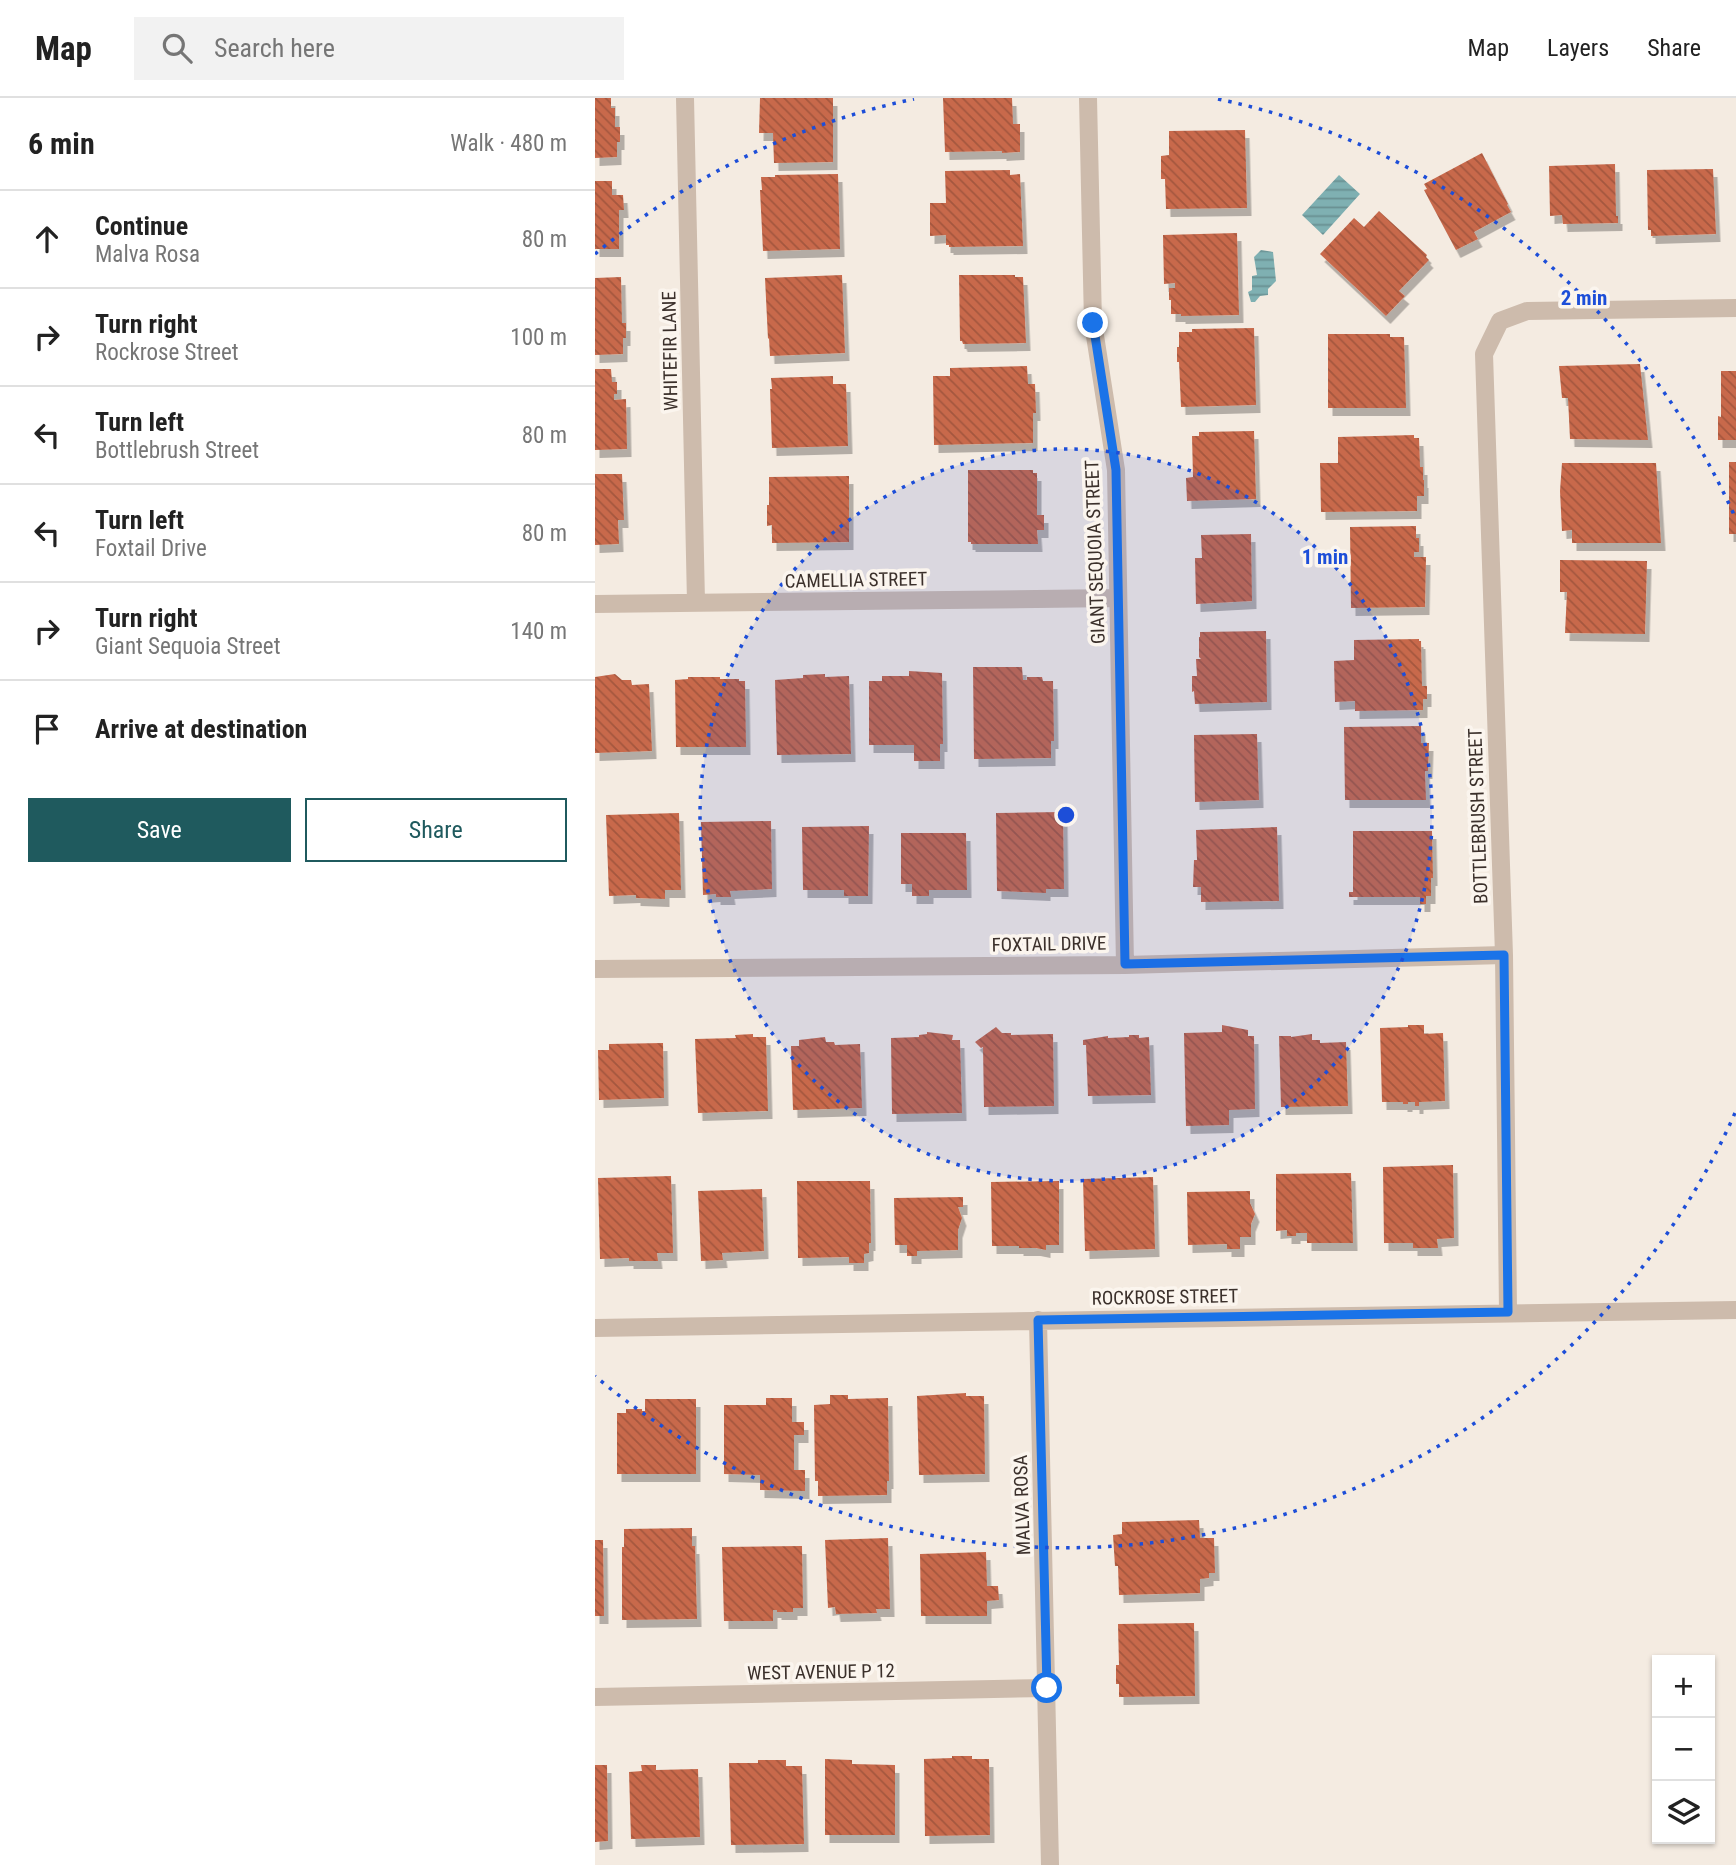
<!DOCTYPE html>
<html lang="en">
<head>
<meta charset="utf-8">
<style>
  :root { --surface:#fff; --page:#f2f2f2; --text:#222; --muted:#767676; --line:#e0e0e0; --accent:#1f5a5e }
  body { margin:0; font-family:"Roboto Condensed",sans-serif; background:var(--page); color:var(--text) }
  .controls { position:absolute; right:21px; bottom:21px; display:grid; overflow:hidden; border-radius:0px; box-shadow:0 2px 5px #0004 }
  .controls button { width:63px; height:63px; display:grid; place-items:center; padding:0; border:0; border-bottom:2px solid var(--line); background:var(--surface); color:var(--text); font:35px sans-serif }
  .stop { position:absolute; width:21px; height:21px; margin:-16px; border:5px solid #1a73e8; border-radius:50%; background:#fff }
  .stop.end { background:#1a73e8; border-color:#fff; box-shadow:0 2px 7px #0008 }
  .list { margin:0; padding:0; list-style:none }
  h2 { display:flex; justify-content:space-between; align-items:center; height:91px; margin:0; padding:0 28px; font-size:30px }
  h2 small { font-size:23px; font-weight:400; color:var(--muted) }
  .list li { display:grid; grid-template-columns:46px 1fr auto; gap:21px; align-items:center; box-sizing:border-box; height:98px; padding:0 28px; border-top:2px solid var(--line) }
  .list b { display:block; font-size:26px; white-space:nowrap }
  .list p { margin:0; font-size:23px; white-space:nowrap; color:var(--muted) }
  .list em { font-size:23px; font-style:normal; color:var(--muted) }
  .actions { display:flex; gap:14px; padding:21px 28px }
  .actions a { flex:1; padding:16px 0; border:2px solid var(--accent); border-radius:0px; text-align:center; font-size:24px; color:var(--accent) }
  .actions .main { background:var(--accent); color:#fff }
  .icon { flex:none; width:38px; height:38px; fill:none; stroke:currentColor; stroke-width:2; stroke-linecap:round; stroke-linejoin:round }
  .map { position:relative; flex:none; width:1141px; height:1767px; overflow:hidden }
  header { display:flex; align-items:center; gap:42px; box-sizing:border-box; height:98px; padding:0 35px; background:var(--surface); border-bottom:2px solid var(--line) }
  header strong { font-size:33px }
  nav { display:flex; gap:38px; margin-inline-start:auto; font-size:24px }
  .search { width:490px; height:63px; background:var(--page); display:flex; align-items:center; gap:18px; box-sizing:border-box; padding:0 24px; border-radius:0px; color:var(--muted); font-size:26px }
  main { display:flex }
  aside { flex:1; background:var(--surface) }
  .map>svg:first-child { display:block }
  .water { fill:url(#water-rules) }
  .building { fill:url(#building-back-hatch); filter:url(#shadow) }
  .lines { fill:none; stroke-linecap:round; stroke-linejoin:round }
  .minor { stroke:#cdbbac; stroke-width:18 }
  .route { stroke:#1a73e8; stroke-width:9 }
  .ring { fill:none; stroke:#1d4ed8; stroke-width:3.5; stroke-dasharray:3.5 7 }
  .labels { text-anchor:middle; dominant-baseline:central; stroke-width:7; stroke-linejoin:round; paint-order:stroke }
  .street-label { font-size:19px; fill:#3b302b; stroke:#fbf5ee }
  .centre { fill:#1d4ed8; stroke:#fbf5ee; stroke-width:3.5 }
  .ring-label { font-size:21px; text-anchor:middle; font-weight:bold; fill:#1d4ed8; stroke:#fbf5ee; stroke-width:7; stroke-linejoin:round; paint-order:stroke }
</style>
</head>
<body>
<header>
<strong>Map</strong>
<div class="search"><svg class="icon" aria-label="search" viewBox="0 0 24 24"><circle cx="10" cy="10" r="6"/><path d="M15 15l6 6"/></svg>Search here</div>
<nav><a>Map</a><a>Layers</a><a>Share</a></nav>
</header>
<main>
<aside>
<h2>6 min<small>Walk · 480 m</small></h2>
<ul class="list">
<li><svg class="icon" aria-label="ahead" viewBox="0 0 24 24"><path d="M12 20V5M6 11l6-6 6 6"/></svg><div><b>Continue</b><p>Malva Rosa</p></div><em>80 m</em></li>
<li><svg class="icon" aria-label="right" viewBox="0 0 24 24"><path d="M7 20v-9h11M14 6l5 5-5 5"/></svg><div><b>Turn right</b><p>Rockrose Street</p></div><em>100 m</em></li>
<li><svg class="icon" aria-label="left" viewBox="0 0 24 24"><path d="M17 20v-9H6M10 6l-5 5 5 5"/></svg><div><b>Turn left</b><p>Bottlebrush Street</p></div><em>80 m</em></li>
<li><svg class="icon" aria-label="left" viewBox="0 0 24 24"><path d="M17 20v-9H6M10 6l-5 5 5 5"/></svg><div><b>Turn left</b><p>Foxtail Drive</p></div><em>80 m</em></li>
<li><svg class="icon" aria-label="right" viewBox="0 0 24 24"><path d="M7 20v-9h11M14 6l5 5-5 5"/></svg><div><b>Turn right</b><p>Giant Sequoia Street</p></div><em>140 m</em></li>
<li><svg class="icon" aria-label="arrive" viewBox="0 0 24 24"><path d="M6 21V4h12l-3 4 3 4H6"/></svg><div><b>Arrive at destination</b></div></li>
</ul>
<div class="actions"><a class="main">Save</a><a>Share</a></div>
</aside>
<div class="map">
<svg width="1141" height="1767" viewBox="0 0 1141 1767">
  <defs>
    <pattern id="water-rules" width="6" height="5" patternUnits="userSpaceOnUse" patternTransform="scale(1.75)"><rect width="6" height="5" fill="#7fb0b2"/><path d="M0 2.5h6" fill="none" stroke="#699091"/></pattern>
    <pattern id="building-back-hatch" width="6" height="6" patternUnits="userSpaceOnUse" patternTransform="scale(1.75)"><rect width="6" height="6" fill="#c8694b"/><path d="M-1 5l2 2M0 0l6 6M5-1l2 2" fill="none" stroke="#a4573f"/></pattern>
    <filter id="shadow"><feDropShadow dx="4.5" dy="8" stdDeviation="0" flood-color="#0004"/></filter>
  </defs>
  <rect width="100%" height="100%" fill="#f4ebe1"/>
  <path class="water" d="M744,77L765,96L728,137L707,117Z
    M666,152L678,154L681,183L673,191V197L665,198L660,204H656L653,194L657,192V178L662,177L659,159Z"/>
  <path class="building" d="M0,0H16V10H20V29H25V44H22V59L0,60Z
    M165,0H238V64L179,65L178,35H164Z
    M348,0H417L418,26H425V54L407,55V53L350,54Z
    M650,32L652,110L571,111L570,81H566V58L574,57V33Z
    M887,55L913,106L912,107L916,114L879,134L883,141L861,152L829,92L832,91L829,86Z
    M1020,66L1021,118H1023V125L968,126L967,117L955,118L954,68Z
    M1118,71L1121,136L1056,138V132H1053L1052,72Z
    M415,72V77L425,76L428,148L354,149V147H351V137L335,138V105H351L350,73Z
    M243,76L245,151L168,153L165,92H167L166,79H180V77Z
    M0,83H17V97H28L29,112H24V151H0Z
    M784,113L832,157L831,159L834,162L804,193L810,198L791,218L725,156L759,120L769,129Z
    M642,135L644,217L586,218V216H576V202H574V190H580V185L569,186L568,137Z
    M247,177L250,255L175,258L174,240L173,241L170,180Z
    M364,177H420V179H428L431,245L368,246L367,243H365Z
    M26,179L27,225H31V240H28V256L0,257V180Z
    M659,230L661,307L586,309L584,264H582V249H584V234H597V231Z
    M733,236H795V239H809L811,310H733Z
    M1045,266L1053,342L975,341L973,300H967L964,268Z
    M432,268L433,286H440L441,315H438V345L339,347L338,278H355V270Z
    M0,271H16L17,284H22V296H19V302L31,301L32,351L0,352Z
    M1126,273H1141V342H1123V318L1126,319Z
    M238,278V286H251L253,348L177,350L175,291H177L176,280Z
    M659,333L661,401L592,403L591,380L598,379L597,338H604V334Z
    M819,337V340H824L825,369H828V382H829V398H822V413L726,414L725,365H743V339Z
    M1134,364H1141V436H1134Z
    M967,365H1061L1066,445H977V432L967,433L965,393Z
    M373,372H438V375H442V417H449V432H442L443,446H376V444H373Z
    M0,376H27L29,422H23L24,446L0,447Z
    M254,378V444L177,445V427L172,428V407H174V379Z
    M821,428V440H824V454H819V459H831L830,509L756,510L755,429Z
    M656,436L657,503L601,506L600,460H607L606,437Z
    M965,462L1052,463L1050,536L970,535L972,494H965Z
    M671,533L672,604L600,606L599,593L597,594V578H602L601,561H606L604,559V539H605V534Z
    M824,541V543H826L827,588H832V601H828V612L760,613V603L740,604L739,563L759,562V542Z
    M378,569H427L428,582H432V579H447L448,583H458L459,643H456V660L379,661Z
    M314,573L347,575L348,646H345V663H319V647H274V583H287V578H314Z
    M20,576L27,582H36L37,587L54,586L57,653L0,655V579Z
    M230,576V579L254,578L256,656L182,657L180,582L208,580V577Z
    M93,579H125V581H144V583H150L151,649H81L80,582L93,581Z
    M826,628V645H834L833,673H830L831,702H750L749,629Z
    M662,636L664,702L600,704L599,637Z
    M468,714L469,791H451V795L402,793L401,715Z
    M84,715L86,792H70V801L41,800V797L14,798L11,717Z
    M176,723L177,791L135,793L136,799H121V796L108,797L106,724Z
    M274,728L273,798H249V792H208L207,729Z
    M682,729L684,803L606,804V789H598L599,762H602L601,732Z
    M758,733H837L838,780H836V798H831V806H825V799H754V794H758Z
    M306,735H371L372,792H334V798H317V786H306Z
    M627,927L653,932V938H659L660,1011L634,1012V1027L591,1028L589,935L627,934Z
    M813,927H829V936L848,935L850,1003L824,1004V1008H820V1004H813V1006H808V1004H787L785,930L813,929Z
    M401,929L407,935H416V937L458,936L459,1008L389,1009L388,949L386,950L380,944Z
    M332,934L358,937L357,942H365L367,1015L297,1016L296,940L324,939V937L332,936Z
    M158,936V939H171L173,1013L103,1015L100,941L141,940L140,937Z
    M717,936V942H725V945L751,944L753,1008L686,1009L684,938H696V939Z
    M534,937H544V940L554,939L556,997L493,998L491,947H488V942L513,938V940L534,939Z
    M230,939L231,944H239L240,947L265,946L267,1010L198,1012L196,948H204V942Z
    M68,945L69,1000L4,1002L3,952H14V946Z
    M858,1067L859,1140L842,1141L843,1150H818V1145H789L788,1069Z
    M756,1075L758,1145H712V1135H701V1138H692V1132L681,1133V1076Z
    M76,1078L78,1155H62L63,1163H34V1160L5,1161L3,1080Z
    M558,1079L560,1151L490,1153L488,1081Z
    M202,1083H275L276,1145H274V1155L269,1156V1165H254V1159L203,1160Z
    M464,1083V1147H451V1152L441,1150H424V1148H397L396,1084Z
    M167,1091L169,1153L127,1155L128,1162L106,1163L103,1093Z
    M655,1093V1105L660,1116L656,1126V1139H645V1151H632V1146L593,1147L592,1094Z
    M368,1099V1109H363L367,1120L363,1132V1152L322,1153V1158H312V1147H300L299,1100Z
    M371,1295V1298H389L390,1376L324,1377L322,1298Z
    M235,1297H253V1301L293,1300L294,1383H292V1397L223,1398V1383H220L219,1307L235,1306Z
    M171,1300H197V1324H209V1337H199V1372H210V1393L165,1392V1377L129,1376V1307H171Z
    M50,1301H101V1376H22V1315H31V1311H47V1313H50Z
    M604,1422L605,1440H619L620,1475H614V1480L605,1481V1495L524,1497L523,1468H520L518,1437L527,1436V1424Z
    M97,1430V1448H100L102,1521L27,1522V1449H29V1431Z
    M293,1440L295,1511H281L282,1515L241,1516L240,1509L233,1510L230,1442Z
    M0,1442H8L9,1518H0Z
    M207,1448L208,1510H198V1514H182V1512H178V1523H129L127,1449Z
    M391,1454L392,1488H403L404,1502L392,1503V1518H326L325,1456Z
    M599,1525L600,1598L524,1599V1586H521V1567H524L523,1526Z
    M357,1658H377V1661H394L395,1737L330,1738L329,1661L357,1660Z
    M230,1661L257,1662V1666L300,1667V1737H230Z
    M163,1662H191V1668H207L209,1746L136,1747L134,1665H163Z
    M0,1667H12L13,1743L0,1744Z
    M46,1667H61V1672L103,1671L105,1739L36,1741L34,1674L47,1673Z"/>
  <g class="lines">
    <path class="minor" d="M90,0L101,504
      M493,0L498,225L521,372L530,867
      M0,506L522,500
      M0,871L530,867L909,857
      M913,1214L909,857L889,256L905,223L932,213L1141,210
      M443,1222L455,1767
      M0,1230L1141,1212
      M0,1599L452,1590"/>
  </g>
  <g class="lines">
    <path class="route" d="M452,1590L443,1222L913,1214L909,857L530,866L521,372L498,225"/>
  </g>
  <circle cx="471" cy="717" r="366" fill="#1d4ed8" fill-opacity=".12"/>
  <g class="ring">
    <circle cx="471" cy="717" r="366"/>
    <path d="M1140 1015A732 732 0 0 1 0 1278M0 156A732 732 0 0 1 319 1M623 1A732 732 0 0 1 1140 419"/>
  </g>
  <g class="labels">
    <g class="street-label">
      <text transform="translate(75 253) rotate(-91)">WHITEFIR LANE</text>
      <text transform="translate(500 454) rotate(-92)">GIANT SEQUOIA STREET</text>
      <text transform="translate(261 482) rotate(-1)">CAMELLIA STREET</text>
      <text transform="translate(883 718) rotate(-92)">BOTTLEBRUSH STREET</text>
      <text transform="translate(454 846) rotate(-1)">FOXTAIL DRIVE</text>
      <text transform="translate(570 1199) rotate(-1)">ROCKROSE STREET</text>
      <text transform="translate(427 1407) rotate(-92)">MALVA ROSA</text>
      <text transform="translate(226 1574) rotate(-1)">WEST AVENUE P 12</text>
    </g>
  </g>
  <circle cx="471" cy="717" r="10" class="centre"/>
  <g class="ring-label">
    <text x="989" y="207">2 min</text>
    <text x="730" y="466">1 min</text>
  </g>
</svg>
<div class="controls">
<button>+</button>
<button>−</button>
<button><svg class="icon" aria-label="layers" viewBox="0 0 24 24"><path d="M12 4l9 5-9 5-9-5zM3 14l9 5 9-5"/></svg></button>
</div>
<div class="stop" style="left:452px;top:1590px"></div>
<div class="stop end" style="left:498px;top:225px"></div>
</div>
</main>
</body>
</html>
